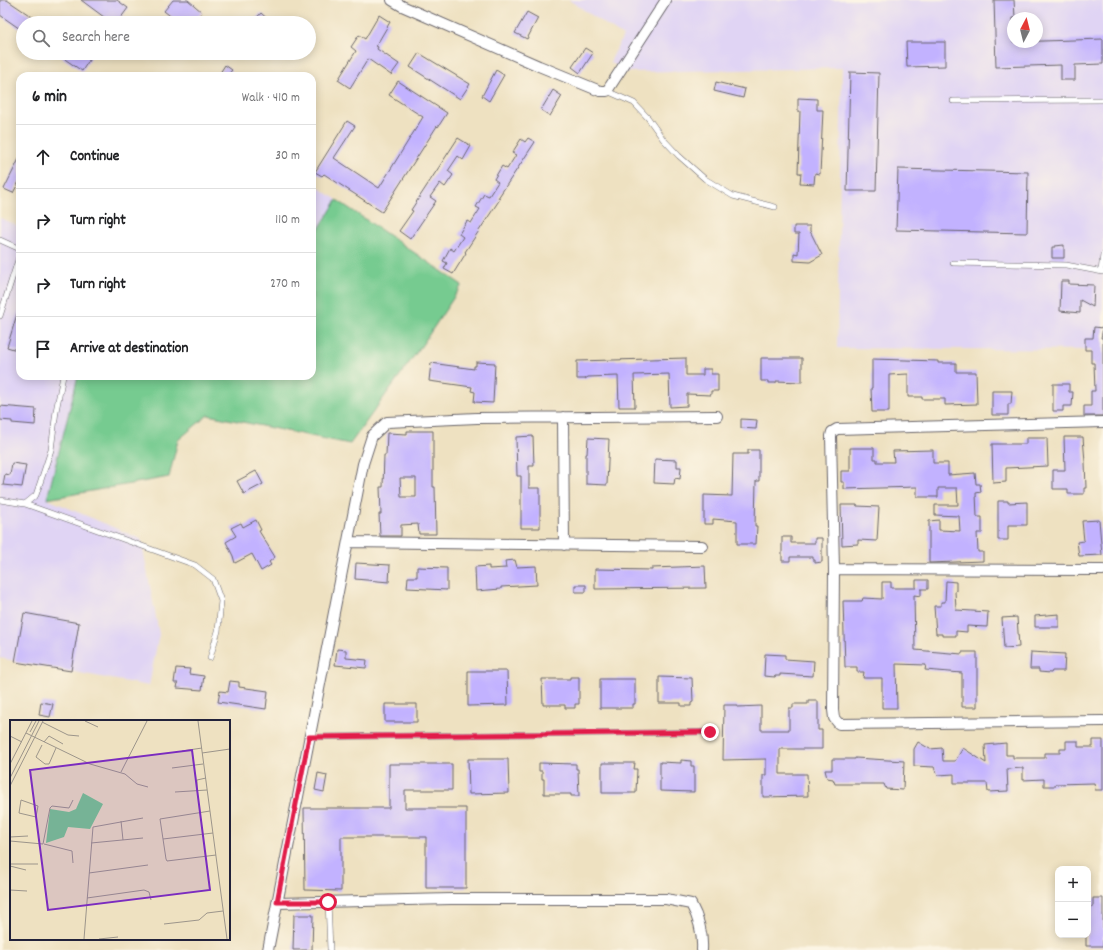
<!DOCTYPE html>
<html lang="en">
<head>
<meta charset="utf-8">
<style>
  :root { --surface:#fff; --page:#f6f6f6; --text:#202124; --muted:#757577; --line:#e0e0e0 }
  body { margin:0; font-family:Dekko,sans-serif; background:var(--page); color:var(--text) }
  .controls { position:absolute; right:12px; bottom:12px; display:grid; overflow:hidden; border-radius:8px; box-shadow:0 2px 10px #0003 }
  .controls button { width:36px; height:36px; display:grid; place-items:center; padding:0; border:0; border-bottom:1px solid var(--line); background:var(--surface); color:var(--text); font:20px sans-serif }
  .compass { position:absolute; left:1007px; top:12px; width:36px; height:36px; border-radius:50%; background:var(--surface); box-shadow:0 2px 10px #0003; rotate:7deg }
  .stop { position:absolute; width:12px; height:12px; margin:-9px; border:3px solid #e11d48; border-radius:50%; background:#fff }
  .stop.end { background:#e11d48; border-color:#fff; box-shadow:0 1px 4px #0008 }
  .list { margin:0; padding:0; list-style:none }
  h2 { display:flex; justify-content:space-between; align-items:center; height:52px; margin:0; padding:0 16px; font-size:17px }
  h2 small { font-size:13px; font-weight:400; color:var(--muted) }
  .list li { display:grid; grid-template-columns:26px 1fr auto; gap:12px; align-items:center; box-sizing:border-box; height:64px; padding:0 16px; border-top:1px solid var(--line) }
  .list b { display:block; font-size:15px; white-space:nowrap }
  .list em { font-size:13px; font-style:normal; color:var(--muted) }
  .icon { flex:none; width:22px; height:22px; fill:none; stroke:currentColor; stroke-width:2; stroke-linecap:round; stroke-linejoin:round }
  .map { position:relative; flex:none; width:1103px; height:950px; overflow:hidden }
  .search { position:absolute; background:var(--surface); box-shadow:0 2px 10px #0003; left:16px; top:16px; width:300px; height:44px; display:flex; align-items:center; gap:10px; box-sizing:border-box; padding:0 14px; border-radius:22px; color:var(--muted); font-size:15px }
  .panel { position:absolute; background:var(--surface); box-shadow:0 2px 10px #0003; left:16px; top:72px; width:300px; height:308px; border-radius:12px }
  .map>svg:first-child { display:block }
  .built { fill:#e0d4f4; fill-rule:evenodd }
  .green { fill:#76cb90; stroke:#4c7666 }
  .building { fill:#c2b2ff; fill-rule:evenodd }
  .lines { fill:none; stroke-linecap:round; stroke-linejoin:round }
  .lane-casing { stroke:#69656a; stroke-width:6 }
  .street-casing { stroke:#69656a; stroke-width:12 }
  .lane { stroke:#fff; stroke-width:5 }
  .street { stroke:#fff; stroke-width:10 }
  .route { stroke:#e11d48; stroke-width:5 }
  .inset-road { fill:none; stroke:#9c958b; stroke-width:1 }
  .view { fill:#7b2cbf; fill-opacity:0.15; stroke:#7b2cbf; stroke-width:2 }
  .inset-edge { fill:none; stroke:#22223b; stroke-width:2 }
</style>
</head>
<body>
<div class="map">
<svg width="1103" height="950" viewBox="0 0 1103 950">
  <rect width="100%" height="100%" fill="#fcf5e5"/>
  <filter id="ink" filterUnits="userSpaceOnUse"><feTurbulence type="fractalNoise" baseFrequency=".025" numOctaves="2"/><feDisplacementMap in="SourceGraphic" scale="8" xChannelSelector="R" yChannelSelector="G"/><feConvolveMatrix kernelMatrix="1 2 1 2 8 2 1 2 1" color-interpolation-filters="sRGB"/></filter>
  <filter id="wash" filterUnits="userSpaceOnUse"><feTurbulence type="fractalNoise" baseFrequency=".012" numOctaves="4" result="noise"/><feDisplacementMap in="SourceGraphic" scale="16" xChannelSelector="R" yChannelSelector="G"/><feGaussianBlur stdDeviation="0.9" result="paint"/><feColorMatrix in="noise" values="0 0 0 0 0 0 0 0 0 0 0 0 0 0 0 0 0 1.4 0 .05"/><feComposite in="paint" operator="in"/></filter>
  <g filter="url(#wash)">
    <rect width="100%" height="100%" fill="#eee1c1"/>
    <path class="built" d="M569,0H1103V350L837,348L842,68L627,72L610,62L623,36ZM1013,18H1037V42H1013Z
      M312,183L337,200L312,240Z
      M0,218L20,227V376H78L47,499L141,539L159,634L149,686L0,658Z"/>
    <path class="green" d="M337,200L462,285L422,345L350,444L208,415L178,440L169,477L47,499L78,376H312V240Z"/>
    <g id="blocks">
      <path class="building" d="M0,0H7L41,23H23V31L0,15Z
        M81,0H117L128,8L117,23H112Z
        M173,0H188L202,12L193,23H179L164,11Z
        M994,0H1014L1015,18H1013V42L1103,39V64L1075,65V80H1061V65L996,67Z
        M527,12L538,18L527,39L515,33Z
        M261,13L272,23H252Z
        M379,15L390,22L376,46L378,47L377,49L399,64L391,75L368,59L350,88L338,80L356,51L351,47L359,35L365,39Z
        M906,42H945V66L907,67Z
        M585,48L593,53L580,73L572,67Z
        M56,53H85L91,57L82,71Z
        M419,53L470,84L460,99L410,67Z
        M225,65L232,70L227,76H218Z
        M496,70L504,75L489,101L482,96Z
        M850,72L879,73L876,191H847Z
        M398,81L447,113L438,127L437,126L382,212L324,174L322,176L315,172L347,121L355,126L334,158L379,188L423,117L389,95Z
        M716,82L745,89L743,98L714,91Z
        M553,90L562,96L550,116L541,110Z
        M798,98L817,99V110H823L820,174L815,173L814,184L800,183L801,173H798L800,111H798Z
        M458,138L471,146L463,160L458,156L448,171L453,175L445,187L440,183L430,197L436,201L410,239L399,231L413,211L411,210Z
        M528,138L535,142L498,198L500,199L465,252L466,253L453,274L444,269L447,263L443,261L450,248L454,251L463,237L459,234L467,221L471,223L480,209L476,207L484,194L489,196L498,182L494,179L502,166L507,169L516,155L512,153L521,139L525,142Z
        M20,157V180L13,193L4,189Z
        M898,169L1028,172L1027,233L896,230Z
        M794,226H810V231L822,255L810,262L794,261V253L798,254L799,234H794Z
        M1064,245V258H1052V247H1055V246Z
        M1061,281H1069V284L1094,285L1093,307L1080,300V313L1060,311Z
        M18,311H20V351L7,347Z
        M1094,327L1103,328L1101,338H1103V416H1084V406H1091V391H1095L1094,363H1091V350H1085V338H1093Z
        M686,358V375H703V369H711V374H718V391H711V395L687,394V406L670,407L669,374L634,375L635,407H619L618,376L588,377L585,379H577V361Z
        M761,358H802V382L776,381V383H768V381H761Z
        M872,359L938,361V363H956V372H976L977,404L945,405V399H922V397H908V374L889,375V412H872L871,388H872Z
        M476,362L495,363L493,403L474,402L475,392L471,391L472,387L429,381L431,363L474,369V366H476Z
        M1053,384H1069V392H1073L1072,406H1063V411H1053Z
        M992,391H1012L1011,404H1008V415H992Z
        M0,406L36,409L35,425L12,423V421L0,420Z
        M741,419L757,420L756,429L741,428Z
        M407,431H433V487H435L436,534H419L418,524L401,525V536H380L379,514H381L380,487H383L384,455H386L387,433L407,434ZM400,478H416V497H401Z
        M533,436L534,466H529V488H540V528H521V476H517L516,437Z
        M1064,437H1083L1085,462L1086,488H1084V494H1068V489H1053V470H1065Z
        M588,438L609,439L607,485L586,484V454H587Z
        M1026,438H1047L1048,466L1006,468V482L993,483L992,444H1026Z
        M850,448H874V459H877V462H894L893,451L933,450V463H948V475L975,473L976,484H980L981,492L976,493L977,517H982V533H977L978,552H983V561L929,563V521L939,520V530L960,531L959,516L935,515V505H958L957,488H938V497H917V487L844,489V482H841V471H850Z
        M748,450H759V481H756L755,526H757L756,544H737V521L713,519V524H704V495L732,496L733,454H748Z
        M655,459L677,460V467H681L680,479L675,478L674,484L654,483Z
        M12,463L26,465L22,487L3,485L5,474L10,475Z
        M256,471L263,484L244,494L237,481Z
        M998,501H1008V503L1027,502V525H1008V540H998Z
        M841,505H857V506L879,507L877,541L858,540V544L842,545Z
        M256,520L261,530L259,531L275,557L269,562L271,565L261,571L252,554L235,563L233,556L226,542L236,536L231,528L241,523L243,527Z
        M1099,520L1102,555L1079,556L1077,542L1084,541L1082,521Z
        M782,537H791V543H815V538H822V562L815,563V560H813V557H790V561H782Z
        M515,560L517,567L536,566L537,585L501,587V589L476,591L475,567L489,566V569L506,568L505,561Z
        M356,563L390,565L389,582L355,579Z
        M705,566L706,588L595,589V569L652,570V568Z
        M417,567L447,568V590L407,588L408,577H417Z
        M916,580H928V589H921V596L914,595L915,650L962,654V652H977V707H962V673L925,670L926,665L896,664L897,708H882V678H863L864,672H857V667H845L843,601H862L863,598L882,599V582H891V588H916Z
        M946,581L956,582V591H955L956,610L988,612L987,627L967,626V632L956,631V636H942V634H936L934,606H941V602H945Z
        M575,585H586V592H575Z
        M24,613L79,623L71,671L15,662Z
        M1059,614V627H1035V616Z
        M1017,617L1019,647L1004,648L1002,618Z
        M337,649L346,650V658L367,660L366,668L335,665Z
        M1031,652L1065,654L1064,671H1052L1051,673L1039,672V669H1030Z
        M765,654L785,655V659L814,661L813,676L780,674V676H775V677L764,676Z
        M176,668L190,669L189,674L204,676L202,690L177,688L178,683H174Z
        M468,671H507L508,705L468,706Z
        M570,677H579V704H575V708H565V705H543L542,679H570Z
        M659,677L692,678L693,702L691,703V706H681V703H659Z
        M600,679H635V704H633V708H600Z
        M230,681L239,682V687L268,691L266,709L218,702L220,691L228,692Z
        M808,701H818V730H822V749H780V774H807L808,796L763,797V775H766V759L723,760L724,705H737V707L761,706V730H789V708H793V704H808Z
        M41,702L53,704L50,717L39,715Z
        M385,704H417V722H385Z
        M1093,740H1103V790H1095L1094,783L1055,784V786H1044V779L1023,780V768L1007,769L1008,791L988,792L987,783H954V774L938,775L934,767L914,766V749L918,742L930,749L942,748L943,761H955L963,748L986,763L985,745L1006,743V755H1013V758H1045V753H1060V749H1066V741H1078V747H1093Z
        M855,758L904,761L903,790L886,789L884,784H835L833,779L827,778L825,770H832V759H855Z
        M468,759H508L509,793L469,794Z
        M681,760L691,761V766H694V792L660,791V762L681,763Z
        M539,763L576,764V769H578L579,796H571V794H544V779H542V771H539Z
        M602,763H635L634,769H637L636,793H602Z
        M389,764H452V790H405V808H466V888H426V837H341V891L305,890L304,808H389Z
        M318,773L327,775L324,792L315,790Z
        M1093,898H1103V946H1086V935H1088L1089,907H1093Z
        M294,915H313L312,950H293Z"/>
    </g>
  </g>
  <g filter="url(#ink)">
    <use href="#blocks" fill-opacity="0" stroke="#69656a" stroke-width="1"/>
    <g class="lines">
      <defs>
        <path id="lane" d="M607,91L634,103L648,118L663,139L679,156L705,179L733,196L775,207
          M953,101L1103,100
          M0,240L20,249
          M953,263L1066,265L1103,272
          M1101,271L1103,255
          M0,316L20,254
          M0,500L25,504L36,495L51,450L56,411L63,376
          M25,504L195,565L213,579L221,601L218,631L210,658
          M309,737L710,732
          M328,901L330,950"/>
        <path id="street" d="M392,0L402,6L539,66L600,91H607L666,0
          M563,417L564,545
          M1103,422L837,429L832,432L831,436L834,569L833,710L834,718L839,724L1103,721
          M348,542L702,546
          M834,569L1103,570
          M277,903L451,899H666L691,904C699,919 703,933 702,950
          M268,950L363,464L372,436L387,422L477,418L717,416"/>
      </defs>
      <use href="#lane" class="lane-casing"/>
      <use href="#street" class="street-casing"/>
      <use href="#lane" class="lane"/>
      <use href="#street" class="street"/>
    </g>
  </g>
  <g class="lines" filter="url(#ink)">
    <path class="route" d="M328,902H277L309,737L710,732"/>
  </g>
  <g transform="translate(10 720)">
    <rect width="220" height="220" fill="#eee1c1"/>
    <path d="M73,73L93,84L80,109L58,107L54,117L36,123L40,89L59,92L66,89Z" fill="#76cb90"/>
    <path class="inset-road" d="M75,1L88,7M188,1L217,219M32,2L58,15L69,16M20,12L26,1M16,13L80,44L115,54L127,64L138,67M0,16L12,22M34,22L39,16L53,24M32,25L26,37L35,44H39L46,28M172,31L192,28M192,33L220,29M0,44L22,1M162,48L193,44M111,52L137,1M0,58L29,1M0,66L33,1M187,70V60L196,58M165,72L197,70M11,80L28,86L26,97L9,93ZM200,91L150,99L156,139L157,141L206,135M111,101L113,120M0,117L18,116M153,119L203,113M0,121L33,124L40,88L42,86L59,88L63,80M81,123L133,118M34,124L62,131L63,143M0,144H28M0,146L16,150M79,153L138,145M0,170L17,171M77,178L134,170L139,172L141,180M154,204L189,200L197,193L213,191M74,219L83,107L133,98M89,219L108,217"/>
    <path class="view" d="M182,30L200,170L38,190L20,50Z"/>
    <rect width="220" height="220" class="inset-edge"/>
  </g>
</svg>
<div class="controls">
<button>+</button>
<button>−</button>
</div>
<svg class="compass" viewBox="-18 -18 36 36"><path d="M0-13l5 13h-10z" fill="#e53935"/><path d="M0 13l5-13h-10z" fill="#757577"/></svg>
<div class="stop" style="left:328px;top:902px"></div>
<div class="stop end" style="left:710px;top:732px"></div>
<div class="search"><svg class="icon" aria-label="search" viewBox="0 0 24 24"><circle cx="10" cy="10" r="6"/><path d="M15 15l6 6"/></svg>Search here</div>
<section class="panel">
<h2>6 min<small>Walk · 410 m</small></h2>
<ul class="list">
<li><svg class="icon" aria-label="ahead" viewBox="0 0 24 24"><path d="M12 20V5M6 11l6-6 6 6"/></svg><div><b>Continue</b></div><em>30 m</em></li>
<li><svg class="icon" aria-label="right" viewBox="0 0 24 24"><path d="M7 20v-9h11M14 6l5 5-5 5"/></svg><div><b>Turn right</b></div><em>110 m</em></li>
<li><svg class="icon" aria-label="right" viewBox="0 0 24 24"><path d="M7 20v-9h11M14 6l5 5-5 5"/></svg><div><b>Turn right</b></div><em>270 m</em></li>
<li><svg class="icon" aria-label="arrive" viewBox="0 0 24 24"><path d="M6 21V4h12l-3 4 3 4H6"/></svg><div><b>Arrive at destination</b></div></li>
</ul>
</section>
</div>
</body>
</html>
